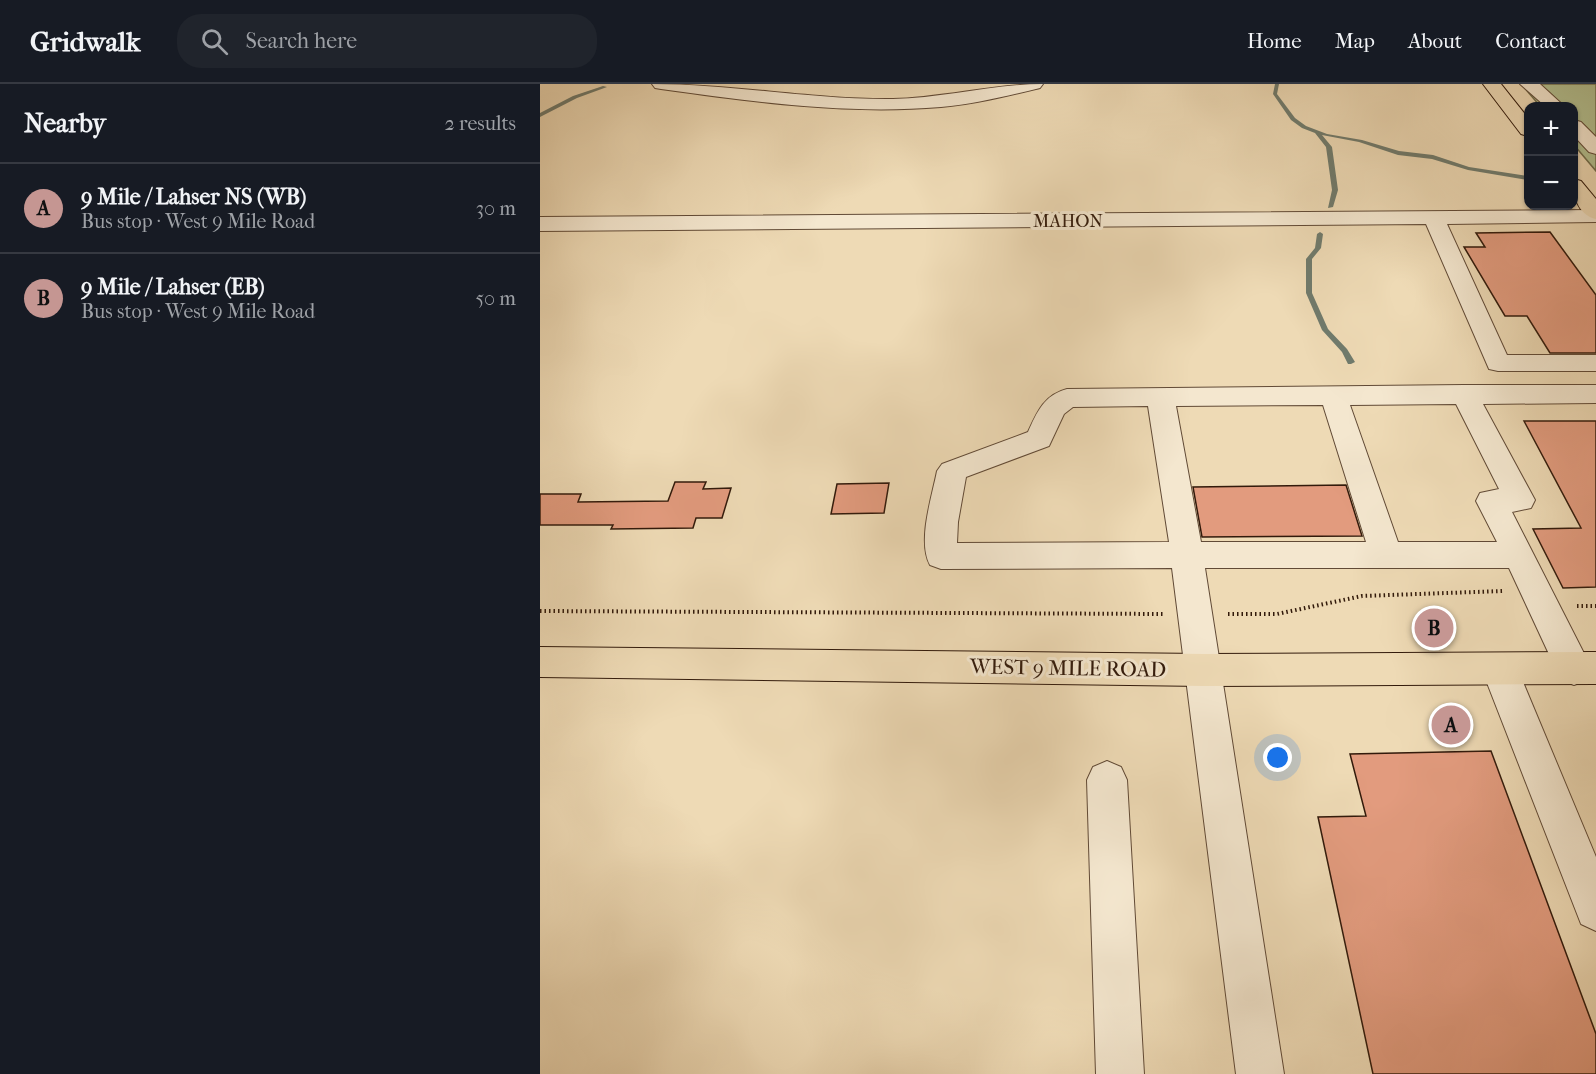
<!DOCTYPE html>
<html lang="en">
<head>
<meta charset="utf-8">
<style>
  :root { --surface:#171b24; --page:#20242c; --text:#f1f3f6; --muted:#9ea1a6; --line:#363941; --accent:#c59692 }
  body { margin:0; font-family:"IM FELL French Canon",serif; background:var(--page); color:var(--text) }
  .controls { position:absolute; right:18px; top:18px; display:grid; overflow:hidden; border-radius:12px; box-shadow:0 2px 4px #0004 }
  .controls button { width:54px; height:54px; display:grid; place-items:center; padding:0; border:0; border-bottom:2px solid var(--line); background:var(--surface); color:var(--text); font:30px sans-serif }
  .you { position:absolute; left:738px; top:674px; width:21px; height:21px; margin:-15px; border:4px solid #fff; border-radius:50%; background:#1a73e8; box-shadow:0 0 0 9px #1a73e833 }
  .badge { display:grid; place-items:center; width:39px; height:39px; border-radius:50%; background:var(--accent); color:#111; font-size:20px; font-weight:700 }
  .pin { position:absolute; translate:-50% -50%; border:3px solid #fff; box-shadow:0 2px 6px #0006 }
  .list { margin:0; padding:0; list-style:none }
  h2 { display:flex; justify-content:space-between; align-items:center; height:78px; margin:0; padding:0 24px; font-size:26px }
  h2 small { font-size:20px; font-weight:400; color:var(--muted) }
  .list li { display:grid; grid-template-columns:39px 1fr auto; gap:18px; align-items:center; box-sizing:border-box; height:90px; padding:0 24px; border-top:2px solid var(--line) }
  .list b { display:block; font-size:22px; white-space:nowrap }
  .list p { margin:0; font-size:20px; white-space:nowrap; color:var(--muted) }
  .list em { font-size:20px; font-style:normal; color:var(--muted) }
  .icon { flex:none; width:33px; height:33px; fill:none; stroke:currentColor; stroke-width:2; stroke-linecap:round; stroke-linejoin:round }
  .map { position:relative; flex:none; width:1056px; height:990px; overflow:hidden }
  header { display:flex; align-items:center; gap:36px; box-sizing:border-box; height:84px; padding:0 30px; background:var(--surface); border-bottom:2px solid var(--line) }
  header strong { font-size:28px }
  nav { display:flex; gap:33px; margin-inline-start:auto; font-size:21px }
  .search { width:420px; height:54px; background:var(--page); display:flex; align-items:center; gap:15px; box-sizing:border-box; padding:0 21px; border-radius:24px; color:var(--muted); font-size:22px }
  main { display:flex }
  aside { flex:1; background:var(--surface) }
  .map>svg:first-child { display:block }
  .green { fill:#b3c192; stroke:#726e4e; stroke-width:1.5 }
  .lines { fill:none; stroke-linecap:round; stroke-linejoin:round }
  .stream { fill:#707b6d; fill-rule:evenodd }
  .building { fill:#e29b7e; stroke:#321a0b; stroke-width:1.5 }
  .minor-casing { stroke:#614a36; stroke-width:2 }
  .major-casing { stroke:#321a0b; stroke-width:2 }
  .path { stroke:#321a0b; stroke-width:4; stroke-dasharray:1.5 3; stroke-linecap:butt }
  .minor { fill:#f4e7cf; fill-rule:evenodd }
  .major { fill:#eedab5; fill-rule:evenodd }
  .labels { text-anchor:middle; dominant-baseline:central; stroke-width:6; stroke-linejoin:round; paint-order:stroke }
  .far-street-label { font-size:18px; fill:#321a0b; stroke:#f4e7cf }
  .street-label { font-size:21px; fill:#321a0b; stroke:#f4e7cf }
</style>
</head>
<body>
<header>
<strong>Gridwalk</strong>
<div class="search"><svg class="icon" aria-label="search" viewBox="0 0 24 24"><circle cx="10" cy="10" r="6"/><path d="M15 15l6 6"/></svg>Search here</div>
<nav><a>Home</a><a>Map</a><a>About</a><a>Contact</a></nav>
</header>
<main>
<aside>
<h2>Nearby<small>2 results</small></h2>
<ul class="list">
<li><span class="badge">A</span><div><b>9 Mile / Lahser NS (WB)</b><p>Bus stop · West 9 Mile Road</p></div><em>30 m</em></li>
<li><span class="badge">B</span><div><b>9 Mile / Lahser (EB)</b><p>Bus stop · West 9 Mile Road</p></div><em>50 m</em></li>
</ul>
</aside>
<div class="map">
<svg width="1056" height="990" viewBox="0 0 1056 990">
  <rect width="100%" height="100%" fill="#eedab5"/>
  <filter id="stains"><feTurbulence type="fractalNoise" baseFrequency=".00333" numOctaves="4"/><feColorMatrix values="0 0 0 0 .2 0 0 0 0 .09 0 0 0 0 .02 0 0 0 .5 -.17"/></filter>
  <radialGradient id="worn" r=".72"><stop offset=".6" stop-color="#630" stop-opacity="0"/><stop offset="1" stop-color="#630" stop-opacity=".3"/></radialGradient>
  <path class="green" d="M981,0H1056V87L1034,61V22H1000Z"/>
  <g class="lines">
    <path class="stream" d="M735,0H739L737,10L755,34L766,42L787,50L822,56L859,67L893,71L929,83L988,92V96L928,86L892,75L858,71L819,58L782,51L792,63L798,106L793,123L788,124L792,106L786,63L775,49L762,44L751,36L733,10Z
      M63,2L67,3L37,14L0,33V29L33,12Z
      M780,148L783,150L781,164L772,175V209L788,245L807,265L815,278L811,280H808L802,268L782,246L766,209V175L775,164L777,150Z"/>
  </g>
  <path class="building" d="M1010,148L1056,211V269H1010L987,232H965L924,163H945L936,149Z
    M984,337H1056V503L1023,504L993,445L1041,444Z
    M135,398H166L163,405L191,404L182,434H156L153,444L71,445L73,441H0V410H41L38,418L128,417Z
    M349,399L344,429L291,430L297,400Z
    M806,401L822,452L662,453L653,403Z
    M951,667L1056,950V990H833L778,733L826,732L810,670Z"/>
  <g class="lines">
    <defs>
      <path id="minor" d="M112,0C193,0 272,16 353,15C404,14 453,0 503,0L500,4C467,12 435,20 401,23C307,31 214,18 121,5L115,4Z
        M980,0H1000L1024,22H1005Z
        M1034,36L1041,38L1056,53V70L1049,68L1034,52Z
        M1056,126V138L907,140L967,271H1056V287H958L949,285L886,140L0,147V133Z
        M924,301H1056V319L943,320L995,416L991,424L972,428L1052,585L1047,596L1034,601L1021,596L969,484H665L744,990H696L632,484L401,485L390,481C377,457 392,413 397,387L402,380L488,348C497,328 504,311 527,305ZM916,320L959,405L940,409L936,417L957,458H858L810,321ZM783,321L826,458H661L636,322ZM608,322L629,458L417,459L418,438L426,393L509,362L524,330L533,323Z
        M960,570L973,575L978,586L1056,773V847L1041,840L942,586L947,575Z
        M567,677L581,683L587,696L604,990H556L547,696L553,683Z"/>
      <path id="major" d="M943,0H961L988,34V52L981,50Z
        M1034,95L1041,97L1056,115V135C1038,131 1032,111 1034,95Z
        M0,563L664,570L1056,568V600L664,602L0,593Z"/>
    </defs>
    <use href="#minor" class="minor-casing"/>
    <use href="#major" class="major-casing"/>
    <path class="path" d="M1037,522H1056
      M0,527L623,530
      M688,530H737L822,512L963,507"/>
    <use href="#minor" class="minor"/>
    <use href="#major" class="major"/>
  </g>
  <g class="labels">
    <g class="far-street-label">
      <text x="528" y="137">MAHON</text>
    </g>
    <g class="street-label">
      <text transform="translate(528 584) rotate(1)">WEST 9 MILE ROAD</text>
    </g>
  </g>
  <rect width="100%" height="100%" filter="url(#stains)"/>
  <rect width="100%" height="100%" fill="url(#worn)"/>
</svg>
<div class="controls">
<button>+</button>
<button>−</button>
</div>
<div class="you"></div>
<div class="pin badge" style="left:911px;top:641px">A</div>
<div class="pin badge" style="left:894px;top:544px">B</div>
</div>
</main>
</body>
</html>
